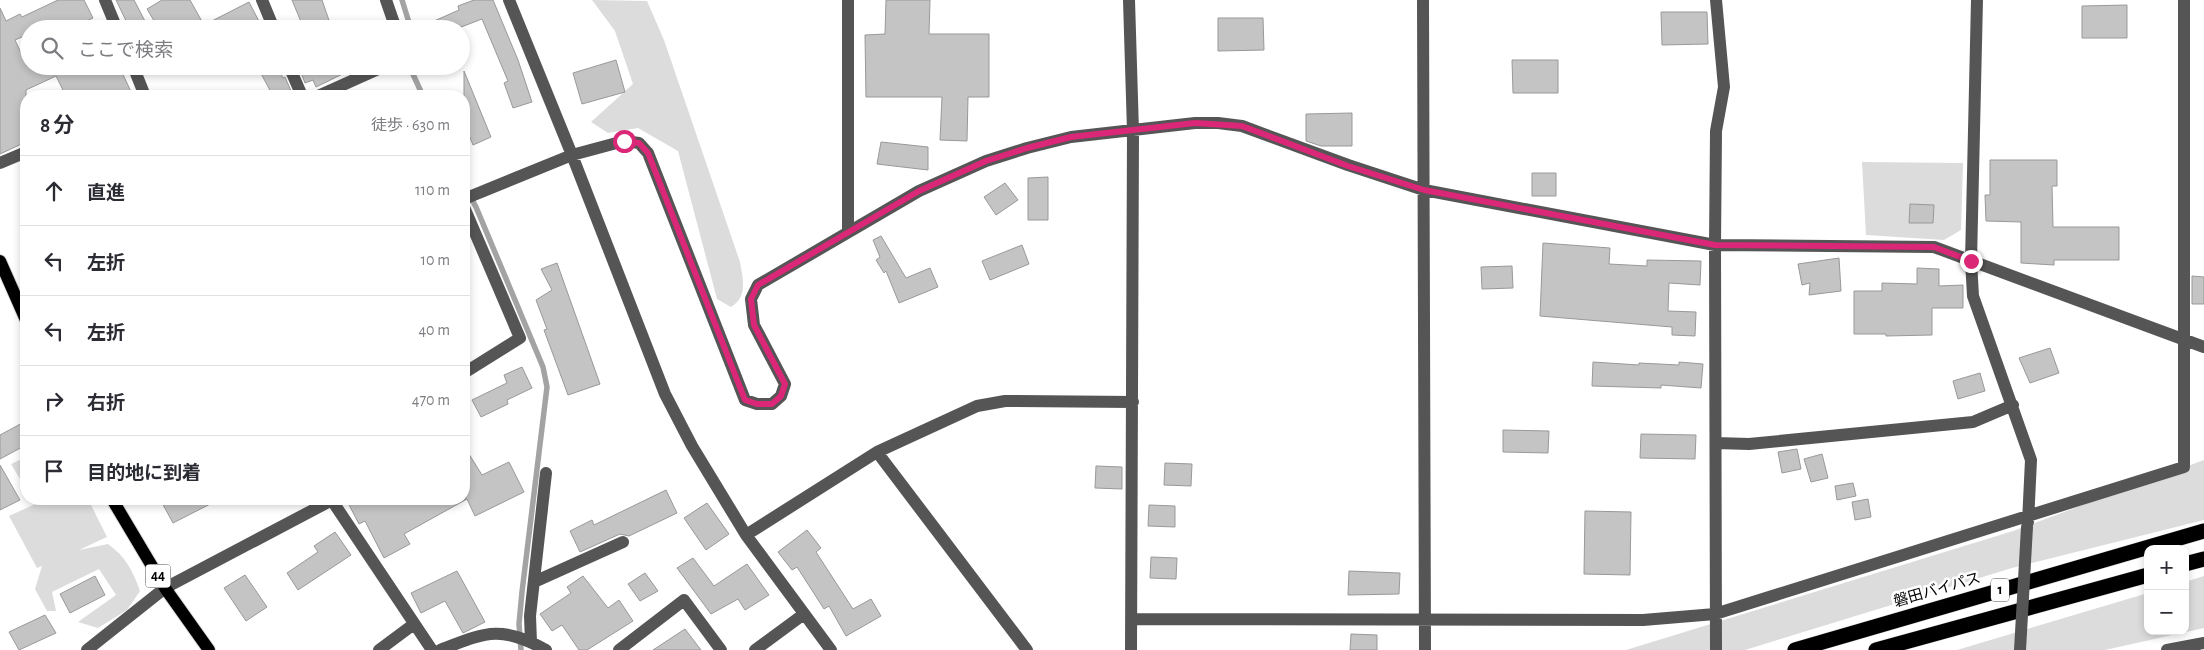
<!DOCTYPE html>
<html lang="ja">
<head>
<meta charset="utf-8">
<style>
  :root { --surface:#fff; --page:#f7f7f7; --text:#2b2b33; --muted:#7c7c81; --line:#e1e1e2 }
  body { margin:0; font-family:"Alegreya Sans","Noto Sans JP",sans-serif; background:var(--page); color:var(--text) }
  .controls { position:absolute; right:15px; bottom:15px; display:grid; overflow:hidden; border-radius:10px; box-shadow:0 2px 8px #0003 }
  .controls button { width:45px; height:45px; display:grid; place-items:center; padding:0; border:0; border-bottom:1px solid var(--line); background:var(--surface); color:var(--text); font:25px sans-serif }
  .stop { position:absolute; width:15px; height:15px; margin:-11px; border:4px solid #db2777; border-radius:50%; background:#fff }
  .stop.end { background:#db2777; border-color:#fff; box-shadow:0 1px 5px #0008 }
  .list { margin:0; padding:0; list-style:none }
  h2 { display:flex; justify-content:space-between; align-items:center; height:65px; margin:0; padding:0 20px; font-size:21px }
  h2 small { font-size:16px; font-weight:400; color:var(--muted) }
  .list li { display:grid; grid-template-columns:32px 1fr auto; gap:15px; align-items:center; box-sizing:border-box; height:70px; padding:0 20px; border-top:1px solid var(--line) }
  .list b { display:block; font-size:19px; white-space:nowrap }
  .list em { font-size:16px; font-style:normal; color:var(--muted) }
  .icon { flex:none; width:28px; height:28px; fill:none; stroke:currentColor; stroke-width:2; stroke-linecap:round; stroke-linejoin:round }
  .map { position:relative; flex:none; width:2204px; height:650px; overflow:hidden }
  .search { position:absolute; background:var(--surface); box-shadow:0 2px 8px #0003; left:20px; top:20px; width:450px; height:55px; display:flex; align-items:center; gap:12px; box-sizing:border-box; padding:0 18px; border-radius:28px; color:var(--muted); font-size:19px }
  .panel { position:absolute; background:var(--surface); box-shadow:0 2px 8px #0003; left:20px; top:90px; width:450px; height:415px; border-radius:20px }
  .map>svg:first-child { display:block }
  .green { fill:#dcdcdc }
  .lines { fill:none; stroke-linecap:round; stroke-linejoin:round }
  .stream { stroke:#a3a3a3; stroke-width:5.5 }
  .building { fill:#c4c4c4; stroke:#999 }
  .major-casing { stroke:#dbdbdb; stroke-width:14 }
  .highway-casing { stroke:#dbdbdb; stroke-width:16 }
  .minor { stroke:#555; stroke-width:12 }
  .major { stroke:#000; stroke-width:12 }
  .highway { stroke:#000; stroke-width:15 }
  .minor-bridge { stroke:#555; stroke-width:12 }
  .route { stroke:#db2777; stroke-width:6 }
  .labels { text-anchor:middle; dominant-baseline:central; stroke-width:5; stroke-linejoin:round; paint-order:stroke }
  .shield { fill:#fff; stroke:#4c4c4c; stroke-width:1 }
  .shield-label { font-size:14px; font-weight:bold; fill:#000 }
  .street-label { font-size:15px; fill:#000; stroke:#fff }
</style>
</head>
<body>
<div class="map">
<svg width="2204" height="650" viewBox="0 0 2204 650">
  <rect width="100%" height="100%" fill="#fff"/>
  <path class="green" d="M592,0L647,1L664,40L740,262C743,279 748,297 731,307L717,299L678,151L638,128L608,133L591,122L633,84L615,31Z
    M1862,162L1963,163L1961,230L1944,240L1866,235Z
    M26,457V489L11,464Z
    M2204,460V520L2012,568L1745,650H1626L2013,531Z
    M46,499H88L107,537L79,550L108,544C125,556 133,571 140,591L127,610L98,628L78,622L116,595L99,569L52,592L56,611H47L35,589L42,566L37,568L9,516Z
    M2204,576V628L2105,650H1957L2148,593V631H2185V582Z"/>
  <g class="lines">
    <path class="stream" d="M402,0L411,29
      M414,66L411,70L423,96
      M464,185L476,207L543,367L547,387L522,592L519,624L521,650"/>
  </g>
  <path class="building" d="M58,0H84L93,18L70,29H29V34L15,40L27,66H119L133,96H66L56,76L26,90V142L0,154V8L6,21L20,14L22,17Z
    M116,0H134L146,23L135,29H130Z
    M162,0H190L204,25L249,2L263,29H159L147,9Z
    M292,0H322L332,29H304Z
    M474,0H493L518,60L532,102L513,108L504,83L508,81L482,19L456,29H416L459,10L458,6Z
    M886,0H930L929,34H989V97H968L967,141L940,140L942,97H866L865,35L885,34Z
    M2127,5V38H2082V6Z
    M1661,12H1707L1708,44L1662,45Z
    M1218,18H1263L1264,50L1218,51Z
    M616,60L625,92L582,104L573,73Z
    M1512,60H1558V93H1513Z
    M257,66H277L283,78L285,77L291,91L281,96H273Z
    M307,66H359L316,87L313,80L305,83L300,70Z
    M464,71L491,137L473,145L464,123Z
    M1352,113V146H1321L1306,141V114Z
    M881,142L928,147V170L877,164Z
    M1990,160H2057V186H2052L2053,227H2119V260H2054V265L2021,263V222L1986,221L1985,195H1990Z
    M1532,173H1556V196H1532Z
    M1048,177V220H1028V178Z
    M1005,183L1018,200L996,215L984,197Z
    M1910,204L1934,205L1933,223H1909Z
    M881,236L906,278L930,268L938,287L899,303L886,271L884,273L876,260L880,257L873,240Z
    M1543,243L1610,248L1609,264L1647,266V260L1701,261L1700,285L1669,283L1668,311L1696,312L1695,336L1672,335V327L1540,316Z
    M1022,245L1029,264L990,280L982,261Z
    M1839,258L1841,291L1809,295L1810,283L1802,285L1798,264Z
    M557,263L600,384L568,395L544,330L547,329L536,300L552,290L541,269Z
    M1512,266L1513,288L1482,289L1481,267Z
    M1917,268L1939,269V286L1963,285V308H1932V335L1886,336V334H1854V291H1882V283L1917,284Z
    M2192,276L2204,277V304H2192Z
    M2050,348L2059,373L2030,383L2019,358Z
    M1593,362L1639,365V363L1679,365V362L1703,364L1701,388L1661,385V388L1592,386Z
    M522,367L532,388L507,400L508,404L481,417L472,400L507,383L504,375Z
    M1980,373L1985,391L1958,399L1953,381Z
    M26,421V445L0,459V435Z
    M1503,430L1549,431L1548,453L1503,452Z
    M1641,434L1696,435L1695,459L1640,458Z
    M464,446L482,475L509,462L524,492L475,516L467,499L404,534L410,544L384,558L365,521L359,524L346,499H466L464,493Z
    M1797,449L1801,469L1782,473L1778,452Z
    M1822,454L1828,478L1811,482L1804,459Z
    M1165,463L1192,464L1191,486L1164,485Z
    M0,465L20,500L0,510Z
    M1096,466L1122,467V489L1095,488Z
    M1853,483L1856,496L1837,500L1835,486Z
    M666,490L677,513L629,536L620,534L580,552L570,531L592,520L594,525Z
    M160,499H220L173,523Z
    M1868,499L1871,517L1855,520L1852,502Z
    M707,503L729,534L706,550L684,518Z
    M1149,505L1175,506V527L1148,526Z
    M1585,511L1631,512L1630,575L1584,574Z
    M807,530L821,548L816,552L853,609L871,599L881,616L846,636L829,606L824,609L797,567L792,570L778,552Z
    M335,532L351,555L298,590L287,573L318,552L314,546Z
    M1151,557L1177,558L1176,579L1150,578Z
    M693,558L714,586L747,564L769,595L745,610L738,599L711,614L677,568Z
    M457,571L485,622L463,633L445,601L421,613L411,593Z
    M1349,571L1400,573L1399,594L1348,595Z
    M645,573L658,591L640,601L628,584Z
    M245,575L267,607L246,621L224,588Z
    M95,576L105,595L70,613L60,594Z
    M583,576L608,608L619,600L633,621L587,650H579L562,625L552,631L540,614L571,593L567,587Z
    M45,615L56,633L19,650L9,632Z
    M685,629L701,650H653Z
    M1351,634L1377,635V650H1350Z"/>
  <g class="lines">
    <defs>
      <path id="major" d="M0,261L26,320
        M112,499L165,588L209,650"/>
      <path id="highway" d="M2185,564L2204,559
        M1795,650L2204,531
        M1876,650L2148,575"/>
    </defs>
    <use href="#major" class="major-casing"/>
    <use href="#highway" class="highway-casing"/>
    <path class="minor" d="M105,0L117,29
      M262,0L274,29
      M386,0L396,29
      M509,0L572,155L665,394L692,446L746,535L831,650
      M848,0V231
      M1129,0L1133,131L1131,650
      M1423,0L1425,650
      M1977,0L1971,261L1973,296L2031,460L2028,522
      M133,66L145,96
      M289,66L302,96
      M318,96L385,66
      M0,163L26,152
      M464,199L572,155L624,141L639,143L648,153L745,400L757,404H772L781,396L785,384L754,325L751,299L758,285L919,191L986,161L1027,148L1071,137L1195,123H1218L1242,126L1348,165L1424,190L1715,245L1934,247L2204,347
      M464,207L520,338L464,373
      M1716,443L1749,444L1973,422L2013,405
      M877,452L1027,650
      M331,499L432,650
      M746,535L877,452L977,406L1005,401L1133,402
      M534,582L623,542
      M1132,619L1643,620L1715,614L2184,467V0
      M531,642L530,616L546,473
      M87,650L165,588L332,500
      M379,650L414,624
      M440,650C487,632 500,625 546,650
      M619,650L684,600L721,650
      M755,650L804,614
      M1716,650L1715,245L1716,131L1724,87L1716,0
      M2167,650L2204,643"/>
    <use href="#major" class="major"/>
    <use href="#highway" class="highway"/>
    <path class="minor-bridge" d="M2020,650L2027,527"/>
  </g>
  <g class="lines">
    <path class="route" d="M624,141L639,143L648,153L745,400L757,404H772L781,396L785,384L754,325L751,299L758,285L919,191L986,161L1027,148L1071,137L1195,123L1242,126L1348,166L1424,190L1715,245L1934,247L1971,261"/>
  </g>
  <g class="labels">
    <g class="shield">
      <rect x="145.5" y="564.5" width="25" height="23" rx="4"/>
      <rect x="1991" y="578.5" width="18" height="23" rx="4"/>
    </g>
    <g class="shield-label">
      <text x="158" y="576">44</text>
      <text x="2000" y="590">1</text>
    </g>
    <g class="street-label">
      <text transform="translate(1937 590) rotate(-16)">磐田バイパス</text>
    </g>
  </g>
</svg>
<div class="controls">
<button>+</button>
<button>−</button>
</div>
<div class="stop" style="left:624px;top:141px"></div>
<div class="stop end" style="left:1971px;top:261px"></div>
<div class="search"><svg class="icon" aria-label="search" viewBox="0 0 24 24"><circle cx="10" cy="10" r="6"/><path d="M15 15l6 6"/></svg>ここで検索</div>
<section class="panel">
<h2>8 分<small>徒歩 · 630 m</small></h2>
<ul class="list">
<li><svg class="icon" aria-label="ahead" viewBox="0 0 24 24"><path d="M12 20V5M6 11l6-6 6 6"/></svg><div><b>直進</b></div><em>110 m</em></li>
<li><svg class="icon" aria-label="left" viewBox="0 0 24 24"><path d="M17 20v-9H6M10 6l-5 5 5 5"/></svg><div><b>左折</b></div><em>10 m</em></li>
<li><svg class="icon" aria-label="left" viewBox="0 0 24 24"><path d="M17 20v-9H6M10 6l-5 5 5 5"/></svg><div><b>左折</b></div><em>40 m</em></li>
<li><svg class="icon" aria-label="right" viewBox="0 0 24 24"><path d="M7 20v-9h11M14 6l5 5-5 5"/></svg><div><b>右折</b></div><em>470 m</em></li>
<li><svg class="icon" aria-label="arrive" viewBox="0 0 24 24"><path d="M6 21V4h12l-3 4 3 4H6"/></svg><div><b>目的地に到着</b></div></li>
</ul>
</section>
</div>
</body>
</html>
